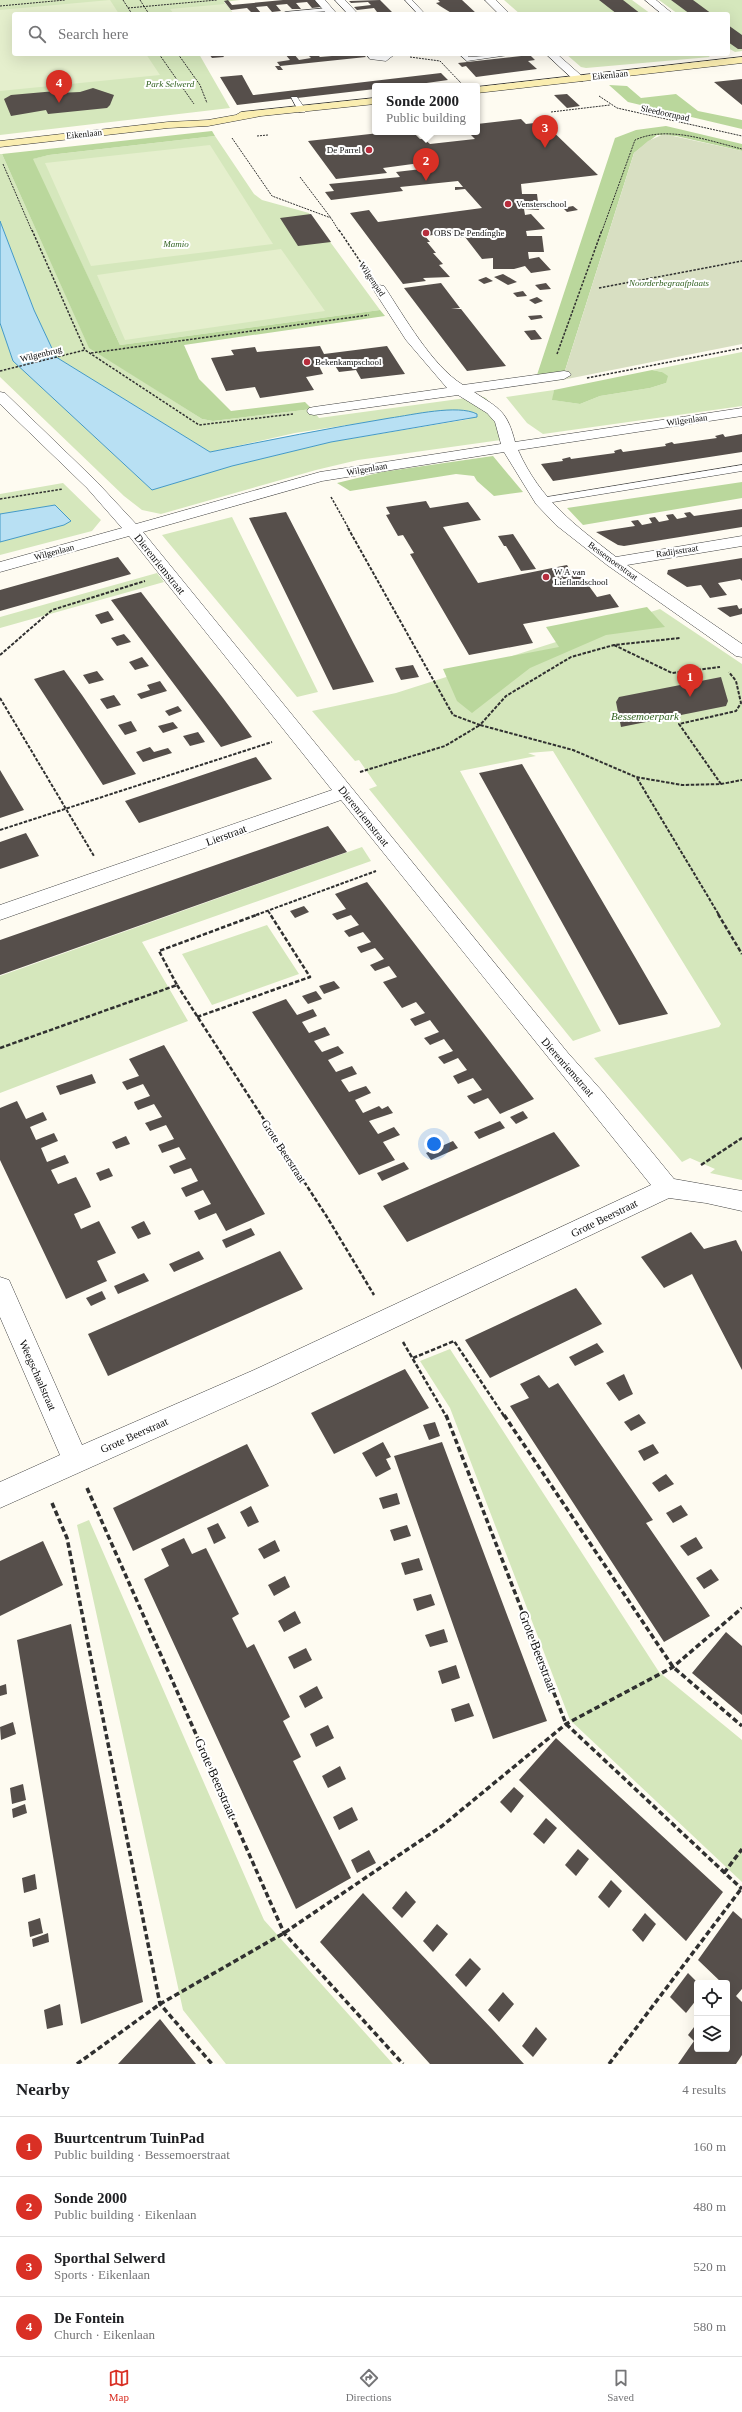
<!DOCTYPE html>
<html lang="en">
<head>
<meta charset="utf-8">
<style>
  :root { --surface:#fff; --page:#f2f2f2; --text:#202124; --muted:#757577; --line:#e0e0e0; --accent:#d93025 }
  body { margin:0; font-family:"Times New Roman",serif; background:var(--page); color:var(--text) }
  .controls { position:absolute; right:12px; bottom:12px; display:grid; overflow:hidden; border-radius:4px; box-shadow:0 4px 16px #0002 }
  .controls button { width:36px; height:36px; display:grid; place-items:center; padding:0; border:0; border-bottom:1px solid var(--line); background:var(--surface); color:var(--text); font:20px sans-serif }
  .you { position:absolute; left:434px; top:1144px; width:14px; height:14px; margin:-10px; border:3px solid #fff; border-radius:50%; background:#1a73e8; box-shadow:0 0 0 6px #1a73e833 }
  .badge { display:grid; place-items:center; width:26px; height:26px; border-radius:50%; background:var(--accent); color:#fff; font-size:13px; font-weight:700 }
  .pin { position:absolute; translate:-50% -33px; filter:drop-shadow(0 1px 2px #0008) }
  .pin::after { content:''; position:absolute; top:21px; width:14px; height:12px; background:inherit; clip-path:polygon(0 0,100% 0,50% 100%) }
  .popup { position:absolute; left:372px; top:83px; width:108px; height:52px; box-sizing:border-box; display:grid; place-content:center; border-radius:4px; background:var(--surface); filter:drop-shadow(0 1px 3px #0005); font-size:13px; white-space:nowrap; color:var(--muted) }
  .popup b { font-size:15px; color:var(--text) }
  .popup::after { content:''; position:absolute; left:50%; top:100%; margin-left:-8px; border:8px solid transparent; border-top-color:var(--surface) }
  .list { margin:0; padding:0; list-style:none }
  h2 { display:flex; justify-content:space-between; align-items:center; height:52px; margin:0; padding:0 16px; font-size:17px }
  h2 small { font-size:13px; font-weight:400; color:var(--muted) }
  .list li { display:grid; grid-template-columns:26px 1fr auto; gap:12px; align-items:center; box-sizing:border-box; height:60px; padding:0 16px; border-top:1px solid var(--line) }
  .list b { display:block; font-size:15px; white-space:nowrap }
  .list p { margin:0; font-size:13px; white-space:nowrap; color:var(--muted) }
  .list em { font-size:13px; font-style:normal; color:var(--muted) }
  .icon { flex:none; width:22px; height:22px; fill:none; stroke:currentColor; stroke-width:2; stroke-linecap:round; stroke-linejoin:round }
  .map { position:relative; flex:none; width:742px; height:2064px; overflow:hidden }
  .search { position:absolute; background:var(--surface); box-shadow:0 4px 16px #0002; left:12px; right:12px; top:12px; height:44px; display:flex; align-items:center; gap:10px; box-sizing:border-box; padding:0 14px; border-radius:4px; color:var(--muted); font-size:15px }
  .sheet { height:292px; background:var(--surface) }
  nav { display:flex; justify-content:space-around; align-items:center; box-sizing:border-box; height:56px; border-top:1px solid var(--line); background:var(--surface); font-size:11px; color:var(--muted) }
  nav a { display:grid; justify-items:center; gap:2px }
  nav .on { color:var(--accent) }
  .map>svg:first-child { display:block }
  .green { fill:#d5e7bc }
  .forest { fill:#bad79c }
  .cemetery { fill:#d8dfc2 }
  .pitch { fill:#e5efcd }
  .water { fill:#b8e0f3; stroke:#4399c6 }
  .building { fill:#564f4b }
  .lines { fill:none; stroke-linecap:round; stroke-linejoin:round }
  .service-casing { stroke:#414141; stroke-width:1 }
  .minor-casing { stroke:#414141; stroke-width:1 }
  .secondary-casing { stroke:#303030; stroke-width:1 }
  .path-far4 { stroke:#303030; stroke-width:1; stroke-dasharray:2 1; stroke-linecap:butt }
  .path-far3 { stroke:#303030; stroke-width:1.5; stroke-dasharray:2.5 1.5; stroke-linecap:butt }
  .path-far2 { stroke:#303030; stroke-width:2; stroke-dasharray:3.5 1.5; stroke-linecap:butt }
  .path-far1 { stroke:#303030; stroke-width:2.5; stroke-dasharray:4.5 2; stroke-linecap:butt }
  .path { stroke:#303030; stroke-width:3.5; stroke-dasharray:5.5 3; stroke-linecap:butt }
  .service { fill:#fff; fill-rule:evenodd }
  .minor { fill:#fff; fill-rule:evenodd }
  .secondary { fill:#faedb0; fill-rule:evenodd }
  .poi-dot { fill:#b72e3d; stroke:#fff; stroke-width:1.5 }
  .labels { text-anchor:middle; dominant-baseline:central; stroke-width:4; stroke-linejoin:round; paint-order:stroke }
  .far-street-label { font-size:9px; fill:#0e0e0e; stroke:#fff }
  .far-park-label { font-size:9px; font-style:italic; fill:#336322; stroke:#fff }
  .far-poi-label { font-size:9px; fill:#0e0e0e; stroke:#fff; text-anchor:start }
  .street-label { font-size:11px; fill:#0e0e0e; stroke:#fff }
  .park-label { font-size:11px; font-style:italic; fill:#336322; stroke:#fff }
  .near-street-label { font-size:13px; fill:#0e0e0e; stroke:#fff }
</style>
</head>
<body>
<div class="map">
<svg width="742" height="2064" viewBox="0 0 742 2064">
  <rect width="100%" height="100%" fill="#fefbf1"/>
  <path class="green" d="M0,0H240L224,2L234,14H14V54H199L230,108L0,135Z
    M504,0H632L651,14H520Z
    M659,0H742V51L735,52L728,48V14H678Z
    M566,54H706L710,57L586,68L581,67Z
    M215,136L254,194L262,200L309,213L380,310L120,345L32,159L49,155Z
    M0,154H2L89,347L202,419L213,421L312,409L319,418L481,396L486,398L504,424L508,439L358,460L316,470L161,514L142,510L124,496L0,377V323L13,361L152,490L232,466L331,442L470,419L419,414L295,433L210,452L56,357L34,310L0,221Z
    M742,352V406L543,434L527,423L506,397L554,390L553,400L580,404L600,396L650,388L666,383L662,372L652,370Z
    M63,483L101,520L92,531L0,555V542L64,525L55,505L0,514V494Z
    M232,517L318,692L297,697L162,535Z
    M157,573L164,582L0,628V617Z
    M660,609L742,664V1180L710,1173L715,1169L690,1158L682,1162L594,1058L719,1027L721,1024L553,751L528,753L536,756L460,771L601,1031L573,1041L369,789L377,786L359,760L355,761L312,711L396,693Z
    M362,847L371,861L142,942L188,1021L0,1093V976Z
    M267,925L299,974L212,1005L182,954Z
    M450,1349L659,1672L742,1740V1882L570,1720L450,1408L420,1361Z
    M89,1520L264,1920L393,2064H226L183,2010L77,1525Z"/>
  <path class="forest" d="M609,85L627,86L641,98L676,94L698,111L742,120V129L628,102Z
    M666,126L742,144V151L676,136L657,135L634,153L562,380L535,381L615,138L636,130Z
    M212,131L215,136L49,155L33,159L120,345L380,310L385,316L184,345L199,379L231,411L305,402L312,409L213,421L202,419L89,348L2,154Z
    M652,370L662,372L668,376L666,383L650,388L600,396L580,404L552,400L554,390Z
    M493,456L523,492L494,496L477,481L474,476L456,474L350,491L337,483L382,472Z
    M742,482V498L583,525L567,508Z
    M647,607L665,627L606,635L530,668L472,713L457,701L443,669L559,647L546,627Z"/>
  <path class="cemetery" d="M664,134L742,151V344L562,380L634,153L648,141Z"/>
  <path class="pitch" d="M110,0L119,14H14V54H146L160,75L0,91V10Z
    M225,4L234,14H174L170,9Z
    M210,145L273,244L91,266L45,163Z
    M281,249L325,311L125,340L97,275Z"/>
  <path class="water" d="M0,221L34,310L56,357L210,452C270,440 329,428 390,418C412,415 458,404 477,414V417L331,442L232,466L152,490L13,361L0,323Z
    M55,505L71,521L64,525L0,542V514Z"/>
  <path class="building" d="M228,0L232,5L283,0H315L321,7L312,8L307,2L296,3L301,9H292L287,4L276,5L281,11L272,12L267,6L256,7L261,13H252L247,8L231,10L224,1Z
    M380,0L394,14H363L377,12L374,8L357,10L354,7L371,5L368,2L351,3L349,1Z
    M438,0H462L477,14H453L440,6L436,3L440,2Z
    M599,0H623L641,14H617Z
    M671,0H693L712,14H690Z
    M728,25L742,35V49H738L728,42Z
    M209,54H222L224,57L212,58Z
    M285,54H294L299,60L311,58L307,54H317L320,57L332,56L330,54H363L366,57L280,66L283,70H278L275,66H280L277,62L290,60Z
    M530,55L535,60L528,61L537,69L506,73L476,77L466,66L462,67L458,63Z
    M441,73L448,80L405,86H375V89L237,105L220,77L242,75L253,95Z
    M742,79V105L714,82Z
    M93,88L114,95L110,105L107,108L48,114L46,110L11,116L4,99L11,95L56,91L57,93L80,92Z
    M567,94L580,106L567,108L554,95Z
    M521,119L526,124L543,122L598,175L521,184L522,194H537L539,210L524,209L525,215L531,214L545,229L526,231L527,236H542L544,252H528L529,259L539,257L551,270L531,273L525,266L514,269H493V258L482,259L465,237L461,238L457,232L425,236L430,242H427L436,253H433L443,264L439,265L450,277L423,278L426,281L403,284L350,213L369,210L378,222L482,208L465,189L455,190V187H463L458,181L400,187L403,191L331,200L325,192L334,191L329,184L400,177L396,172L430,168L435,161L383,168L387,173L336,179L308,141L388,132H418L419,134H415L420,139H424L430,144L475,139L468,132H477V124Z
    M573,206L578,210L567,212L563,208Z
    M311,214L331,242L298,246L280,218Z
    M503,274L517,282L508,285L494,277Z
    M486,277L493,281L484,284L478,280Z
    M441,283L460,308L451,309H461L506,366L467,371L404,288Z
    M546,283L551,289L540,290L535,285Z
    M523,291L527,296L517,297L513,293Z
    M537,297L543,301L535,304L529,300Z
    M541,315L543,318L531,320L528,316Z
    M535,330L542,339L531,340L524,331Z
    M320,346L324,354L387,346L405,374L361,379L356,370L339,372L334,364L319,366L323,374L306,377L314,390L260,398L255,387L226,391L211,358L234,355L231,350L255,347L257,352Z
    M723,434L725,437L742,434V452L553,481L541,464L563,461L562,459L570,457L571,459L615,453L614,451L617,450L621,449L623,452L666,446L665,444L672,442L674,444L717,438L715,436Z
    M426,501L430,508L468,502L481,520L443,527L478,583L567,565L570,570L578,571L597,597L610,594L619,607L523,624L533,643L469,655L410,554L414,553L403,535L398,536L386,515L390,514L386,507Z
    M742,509V527L624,546L618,545L596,532L635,526L631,521L638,520L642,525L652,523L649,518L655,517L659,522L669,520L666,515L673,514L677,519L687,517L684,513L690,512L694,516Z
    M286,512L354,644L374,682L333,690L249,518Z
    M513,534L536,569L521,571L506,546H504L498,536Z
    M118,557L131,574L0,611V590Z
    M742,558V581L740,579L718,583L727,595L710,598L701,585L687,587L667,574L668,570Z
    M141,592L223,698L252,737L221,747L111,600Z
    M737,605L739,609L742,608V614L730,617L717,608Z
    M108,611L114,620L101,624L95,615Z
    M124,634L131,642L117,646L111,638Z
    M142,657L149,666L135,670L129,662Z
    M413,665L419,677L401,680L395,668Z
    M64,670L82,695L136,774L103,785L34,679Z
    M97,671L104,680L89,684L83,675Z
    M721,677L728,701L726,706L621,727L616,702L619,697Z
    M160,681L167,691L141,699L137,694L150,690L147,685Z
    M114,695L121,705L107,709L100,699Z
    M178,706L182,711L169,716L165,711Z
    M131,721L137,731L125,735L118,725Z
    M173,722L178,728L163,733L158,726Z
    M198,732L205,742L190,746L183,736Z
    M150,747L154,752L168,748L172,753L143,762L136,752Z
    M256,757L272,779L139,823L125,801Z
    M522,764L635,957L668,1014L619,1025L479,773Z
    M0,770L24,810L0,818Z
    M328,826L347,852L0,975V940Z
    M26,833L39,856L0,869V842Z
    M367,882L488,1039L534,1099L500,1114L488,1098L474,1104L469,1099L467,1096L482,1090L473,1078L458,1084L453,1076L467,1070L458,1058L444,1064L438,1057L453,1051L444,1039L430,1045L424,1038L439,1032L430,1020L415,1026L410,1019L425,1013L416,1002L402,1008L383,982L397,977L389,966L375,971L370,965L384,959L375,948L361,953L358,949L357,947L371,942L363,932L349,937L344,931L359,925L351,915L337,920L332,914L346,909L335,894Z
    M304,906L309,912L295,918L290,911Z
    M334,981L340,988L324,994L319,986Z
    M316,991L322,999L308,1004L302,996Z
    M286,999L297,1015L313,1009L317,1016L302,1022L309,1033L325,1027L330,1035L314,1041L322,1052L338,1046L344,1053L328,1060L336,1072L352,1066L357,1074L341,1080L349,1092L366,1086L371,1093L355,1100L363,1113L379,1106L382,1109L388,1106L393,1113L369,1121L378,1134L394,1127L400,1135L383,1142L395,1160L359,1175L252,1012Z
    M164,1045L225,1147L265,1214L226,1231L216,1213L199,1220L194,1211L211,1204L203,1190L186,1197L181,1188L198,1181L191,1168L174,1174L171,1169L169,1166L186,1159L179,1147L162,1153L158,1145L174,1139L166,1125L150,1131L147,1126L145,1123L162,1117L154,1104L138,1110L135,1105L134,1102L150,1096L143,1084L127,1090L122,1082L139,1076L129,1059Z
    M92,1074L96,1083L60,1095L56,1086Z
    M17,1101L26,1119L43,1112L47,1120L30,1127L36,1140L54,1133L58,1141L41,1148L47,1162L65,1155L69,1163L51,1170L58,1184L76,1177L89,1202L91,1207L74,1214L81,1229L99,1221L116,1253L97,1261L107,1281L66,1299L0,1160V1108Z
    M523,1111L528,1118L516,1124L510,1117Z
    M500,1121L505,1128L479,1139L474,1132Z
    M554,1132L580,1166L407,1242L383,1206Z
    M126,1136L130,1144L116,1149L112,1142Z
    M453,1141L458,1148L431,1160L426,1153Z
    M404,1162L409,1169L382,1181L377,1173Z
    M109,1168L113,1176L100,1181L96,1173Z
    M144,1221L151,1234L138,1239L131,1227Z
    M251,1228L255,1235L226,1248L222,1240Z
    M691,1232L704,1249L736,1240L742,1252V1370L692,1274L664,1288L641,1257Z
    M199,1251L204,1259L174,1272L169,1264Z
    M280,1251L303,1289L108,1376L88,1334Z
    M144,1273L149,1281L118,1294L114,1286Z
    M576,1288L602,1324L490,1378L465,1340Z
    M102,1291L106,1299L91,1306L86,1298Z
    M597,1343L604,1352L575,1366L569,1357Z
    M405,1369L429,1408L334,1454L311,1413Z
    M624,1374L633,1394L619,1401L606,1383Z
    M539,1375L549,1388L558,1383L653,1520L646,1523L710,1616L664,1642L510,1406L529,1398L520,1384Z
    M639,1414L646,1423L631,1431L624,1422Z
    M435,1422L440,1436L429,1440L423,1425Z
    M383,1442L391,1457L386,1459L391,1469L376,1477L362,1453Z
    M442,1442L547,1721L493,1739L394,1456Z
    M247,1444L269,1486L133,1551L113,1508Z
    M653,1444L659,1453L644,1461L638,1451Z
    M666,1474L674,1484L659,1492L652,1483Z
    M397,1493L400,1504L383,1509L379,1498Z
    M681,1505L688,1515L673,1523L666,1513Z
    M251,1506L259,1522L248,1527L240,1512Z
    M218,1523L226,1538L214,1544L207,1528Z
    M407,1525L411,1536L394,1541L390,1530Z
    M696,1537L703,1548L688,1556L680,1546Z
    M184,1538L192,1554L206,1548L239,1614L232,1618L247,1648L254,1644L290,1717L283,1721L301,1757L293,1761L351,1878L296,1909L144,1579L169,1566L161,1549Z
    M275,1540L280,1551L264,1559L258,1549Z
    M43,1541L63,1585L0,1616V1561Z
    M419,1558L423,1570L405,1575L401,1563Z
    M711,1569L719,1580L704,1589L696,1578Z
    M285,1576L290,1587L274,1596L268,1585Z
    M431,1594L435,1605L417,1611L413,1599Z
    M295,1611L301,1623L284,1632L278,1621Z
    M71,1624L143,2002L81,2024L17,1640Z
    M444,1629L448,1642L430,1647L425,1635Z
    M726,1632L742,1646V1715L692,1673Z
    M306,1648L312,1660L294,1669L288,1657Z
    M456,1665L460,1678L442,1684L438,1671Z
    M6,1684L7,1694L0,1696V1686Z
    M317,1686L323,1698L305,1708L299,1696Z
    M469,1703L474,1716L455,1722L451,1709Z
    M13,1722L16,1734L1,1740L0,1727Z
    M328,1725L334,1738L316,1747L310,1734Z
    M556,1738L723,1892L686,1941L519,1780Z
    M340,1766L346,1779L328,1788L322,1776Z
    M23,1784L26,1800L12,1804L10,1788Z
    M514,1787L524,1796L511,1813L500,1802Z
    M25,1804L27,1813L13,1818L12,1809Z
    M352,1807L358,1820L339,1830L333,1817Z
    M546,1818L557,1828L544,1844L533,1834Z
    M578,1849L589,1859L576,1876L565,1865Z
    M369,1850L376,1863L357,1873L351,1860Z
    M35,1874L37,1889L24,1893L22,1878Z
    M611,1880L622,1891L609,1908L598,1897Z
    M406,1891L416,1902L402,1918L392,1908Z
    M363,1893L493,2030L524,2064H430L320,1942Z
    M733,1911L742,1919V1989L736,1996L742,2002V2055L736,2064H678L694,2041L688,2035L697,2023V2049H727V1983H722L698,1960Z
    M645,1913L656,1924L643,1942L632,1930Z
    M40,1918L43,1933L30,1937L28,1922Z
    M437,1924L448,1934L433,1952L423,1941Z
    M48,1933L49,1942L33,1947L32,1939Z
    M470,1958L481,1969L466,1987L455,1975Z
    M688,1973L697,1982V1999L686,2013L670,1997Z
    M503,1992L514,2004L499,2022L488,2010Z
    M60,2004L63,2025L47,2029L44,2010Z
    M160,2019L196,2064H118Z
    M536,2027L547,2039L533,2057L522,2046Z"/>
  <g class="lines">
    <defs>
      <path id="service" d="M405,0H412L425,14H418Z
        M328,8L330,11L282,14L285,12Z
        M459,54H466L469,57L516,54L467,61Z
        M291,97H297L306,110L305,112H299Z
        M742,465V471L541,504L536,501L541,498Z"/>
      <path id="minor" d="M315,0H325L337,14H327Z
        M335,0H345L358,14H348Z
        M485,0H496L510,14H499Z
        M645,0H656L673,14H662Z
        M366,54H395L386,61L370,59Z
        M546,54H557L583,77V81H575Z
        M379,285L384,286C404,316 432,366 463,385L564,371L569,372L571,375L564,379L474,392C500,409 507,411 515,442L742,408V416L518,450C541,501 574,524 616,557L742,536V546L627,565L742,644V657L736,656L607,565L556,525L536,504L504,452L322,481L143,532L568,1053L602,1091L674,1179L742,1191V1211L706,1203L669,1198L272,1386L0,1508V1482L60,1455L0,1317V1277L9,1280L82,1445L254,1370L651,1185L341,800L0,920V905L332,790L129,536L0,572V562L122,528L87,488L0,404V392L5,393L97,482L136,524L320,472L501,444L495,422L487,413L458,395L314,415L309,414L307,411L309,408L314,407L447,388L406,340L373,289Z"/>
      <path id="secondary" d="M742,57V63L477,93V87Z
        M375,98V104L261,116L208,126L168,128L0,147V141L168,122L208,120L236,115L241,112Z"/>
    </defs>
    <use href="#service" class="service-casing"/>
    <use href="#minor" class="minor-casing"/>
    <use href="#secondary" class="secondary-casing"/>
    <path class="path-far4" d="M123,0L132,14
      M140,0L149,14
      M0,6L65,0
      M128,8L217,0
      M159,54L194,104
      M178,54L200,85L207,103
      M410,57L440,61L461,83
      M453,86L461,85
      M599,96L617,108L742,136
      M551,112L610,105
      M257,136L268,135
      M232,138L272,196L331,218L339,231
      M3,164L32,231
      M300,177L331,218
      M602,231L635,140C668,125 709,141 742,149"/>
    <path class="path-far3" d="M32,230L85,350L199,425L293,414
      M339,230L368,273
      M599,288L742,261
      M91,353L369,315
      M557,354L602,230
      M0,371L85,350
      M587,378L742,348
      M331,497L349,529
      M0,499L63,489"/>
    <path class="path-far2" d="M348,528L453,715L480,725L506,696L571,657L614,645L680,638
      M614,645L672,673L720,667
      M0,655L52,610L145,581
      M0,698L94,856
      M360,772L445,746L480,725L573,750L636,777L682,785L721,784L742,780
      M637,778L719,915
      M721,784L679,724L736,711L741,703L736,681L729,672
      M0,830L272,742
      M268,911L271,915
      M256,915L376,871"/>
    <path class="path-far1" d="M718,914L742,954
      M177,985L327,1217L374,1295
      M197,1017L310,977L270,914
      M0,1048L177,985L159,951L259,914
      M701,1165L742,1138
      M403,1342L446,1416
      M413,1358L454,1341L504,1416"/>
    <path class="path" d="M446,1415L566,1724L742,1889
      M504,1415L673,1667L742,1726
      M87,1488L284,1933L403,2064
      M52,1503L67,1538L160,2004L212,2064
      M724,1873L742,1849
      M77,2064L160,2004L284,1933L442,1826L566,1724L673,1667L742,1608
      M609,2064L741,1889"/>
    <use href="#service" class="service"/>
    <use href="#minor" class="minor"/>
    <use href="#secondary" class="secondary"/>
  </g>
  <g class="poi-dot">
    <circle cx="369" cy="150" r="4"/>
    <circle cx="508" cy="204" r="4"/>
    <circle cx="426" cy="233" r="4"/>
    <circle cx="307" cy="362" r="4"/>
    <circle cx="546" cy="577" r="4"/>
  </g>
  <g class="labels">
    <g class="far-street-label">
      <text transform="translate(610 75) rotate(-6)">Eikenlaan</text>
      <text transform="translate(665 113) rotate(12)">Sleedoornpad</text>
      <text transform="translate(84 134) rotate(-6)">Eikenlaan</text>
      <text transform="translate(372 279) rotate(56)">Wilgenpad</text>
      <text transform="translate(41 354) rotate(-14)">Wilgenbrug</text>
      <text transform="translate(687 420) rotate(-8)">Wilgenlaan</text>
      <text transform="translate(367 469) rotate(-10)">Wilgenlaan</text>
      <text transform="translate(677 551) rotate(-9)">Radijsstraat</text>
      <text transform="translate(54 552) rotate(-15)">Wilgenlaan</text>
      <text transform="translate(613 561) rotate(36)">Bessemoerstraat</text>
    </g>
    <g class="far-park-label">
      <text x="170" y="84">Park Selwerd</text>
      <text x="176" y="244">Mamio</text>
      <text x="669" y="283">Noorderbegraafplaats</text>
    </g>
    <g class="far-poi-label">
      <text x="361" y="150" text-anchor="end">De Parrel</text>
      <text x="516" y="204">Vensterschool</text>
      <text x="434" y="233">OBS De Pendinghe</text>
      <text x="315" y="362">Bekenkampschool</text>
      <text x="554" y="572">W A van<tspan x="554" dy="10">Lieflandschool</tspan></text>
    </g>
    <g class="street-label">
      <text transform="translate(160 564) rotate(51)">Dierenriemstraat</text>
      <text transform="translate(364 816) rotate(51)">Dierenriemstraat</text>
      <text transform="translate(226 835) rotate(-20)">Lierstraat</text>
      <text transform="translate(568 1067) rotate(49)">Dierenriemstraat</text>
      <text transform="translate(284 1151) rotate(57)">Grote Beerstraat</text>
      <text transform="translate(604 1218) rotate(-26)">Grote Beerstraat</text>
      <text transform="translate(38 1375) rotate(66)">Weegschaalstraat</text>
      <text transform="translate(134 1435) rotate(-24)">Grote Beerstraat</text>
    </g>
    <g class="park-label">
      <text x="645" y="716">Bessemoerpark</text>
    </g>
    <g class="near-street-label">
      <text transform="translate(538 1651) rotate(69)">Grote Beerstraat</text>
      <text transform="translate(216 1778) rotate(66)">Grote Beerstraat</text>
    </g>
  </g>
</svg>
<div class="controls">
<button><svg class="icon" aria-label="locate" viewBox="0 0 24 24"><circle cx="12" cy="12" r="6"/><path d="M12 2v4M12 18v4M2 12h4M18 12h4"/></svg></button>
<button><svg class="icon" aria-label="layers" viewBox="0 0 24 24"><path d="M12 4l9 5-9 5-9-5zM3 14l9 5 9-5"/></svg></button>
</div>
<div class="you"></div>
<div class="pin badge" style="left:690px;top:697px">1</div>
<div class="pin badge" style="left:426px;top:181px">2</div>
<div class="popup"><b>Sonde 2000</b>Public building</div>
<div class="pin badge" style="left:545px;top:148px">3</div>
<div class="pin badge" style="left:59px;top:103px">4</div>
<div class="search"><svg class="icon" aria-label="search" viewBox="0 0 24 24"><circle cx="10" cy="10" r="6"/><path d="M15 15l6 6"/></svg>Search here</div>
</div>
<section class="sheet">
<h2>Nearby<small>4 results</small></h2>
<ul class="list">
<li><span class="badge">1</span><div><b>Buurtcentrum TuinPad</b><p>Public building · Bessemoerstraat</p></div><em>160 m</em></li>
<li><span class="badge">2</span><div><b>Sonde 2000</b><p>Public building · Eikenlaan</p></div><em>480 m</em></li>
<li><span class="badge">3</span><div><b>Sporthal Selwerd</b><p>Sports · Eikenlaan</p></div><em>520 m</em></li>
<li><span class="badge">4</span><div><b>De Fontein</b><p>Church · Eikenlaan</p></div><em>580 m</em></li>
</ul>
</section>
<nav>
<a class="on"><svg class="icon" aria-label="map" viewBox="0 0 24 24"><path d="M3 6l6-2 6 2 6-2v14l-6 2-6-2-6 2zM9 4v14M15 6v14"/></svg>Map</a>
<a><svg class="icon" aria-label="directions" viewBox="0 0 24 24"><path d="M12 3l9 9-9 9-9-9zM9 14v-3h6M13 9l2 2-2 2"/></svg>Directions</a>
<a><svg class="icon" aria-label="saved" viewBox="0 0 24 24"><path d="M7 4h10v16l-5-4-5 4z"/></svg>Saved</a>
</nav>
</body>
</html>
